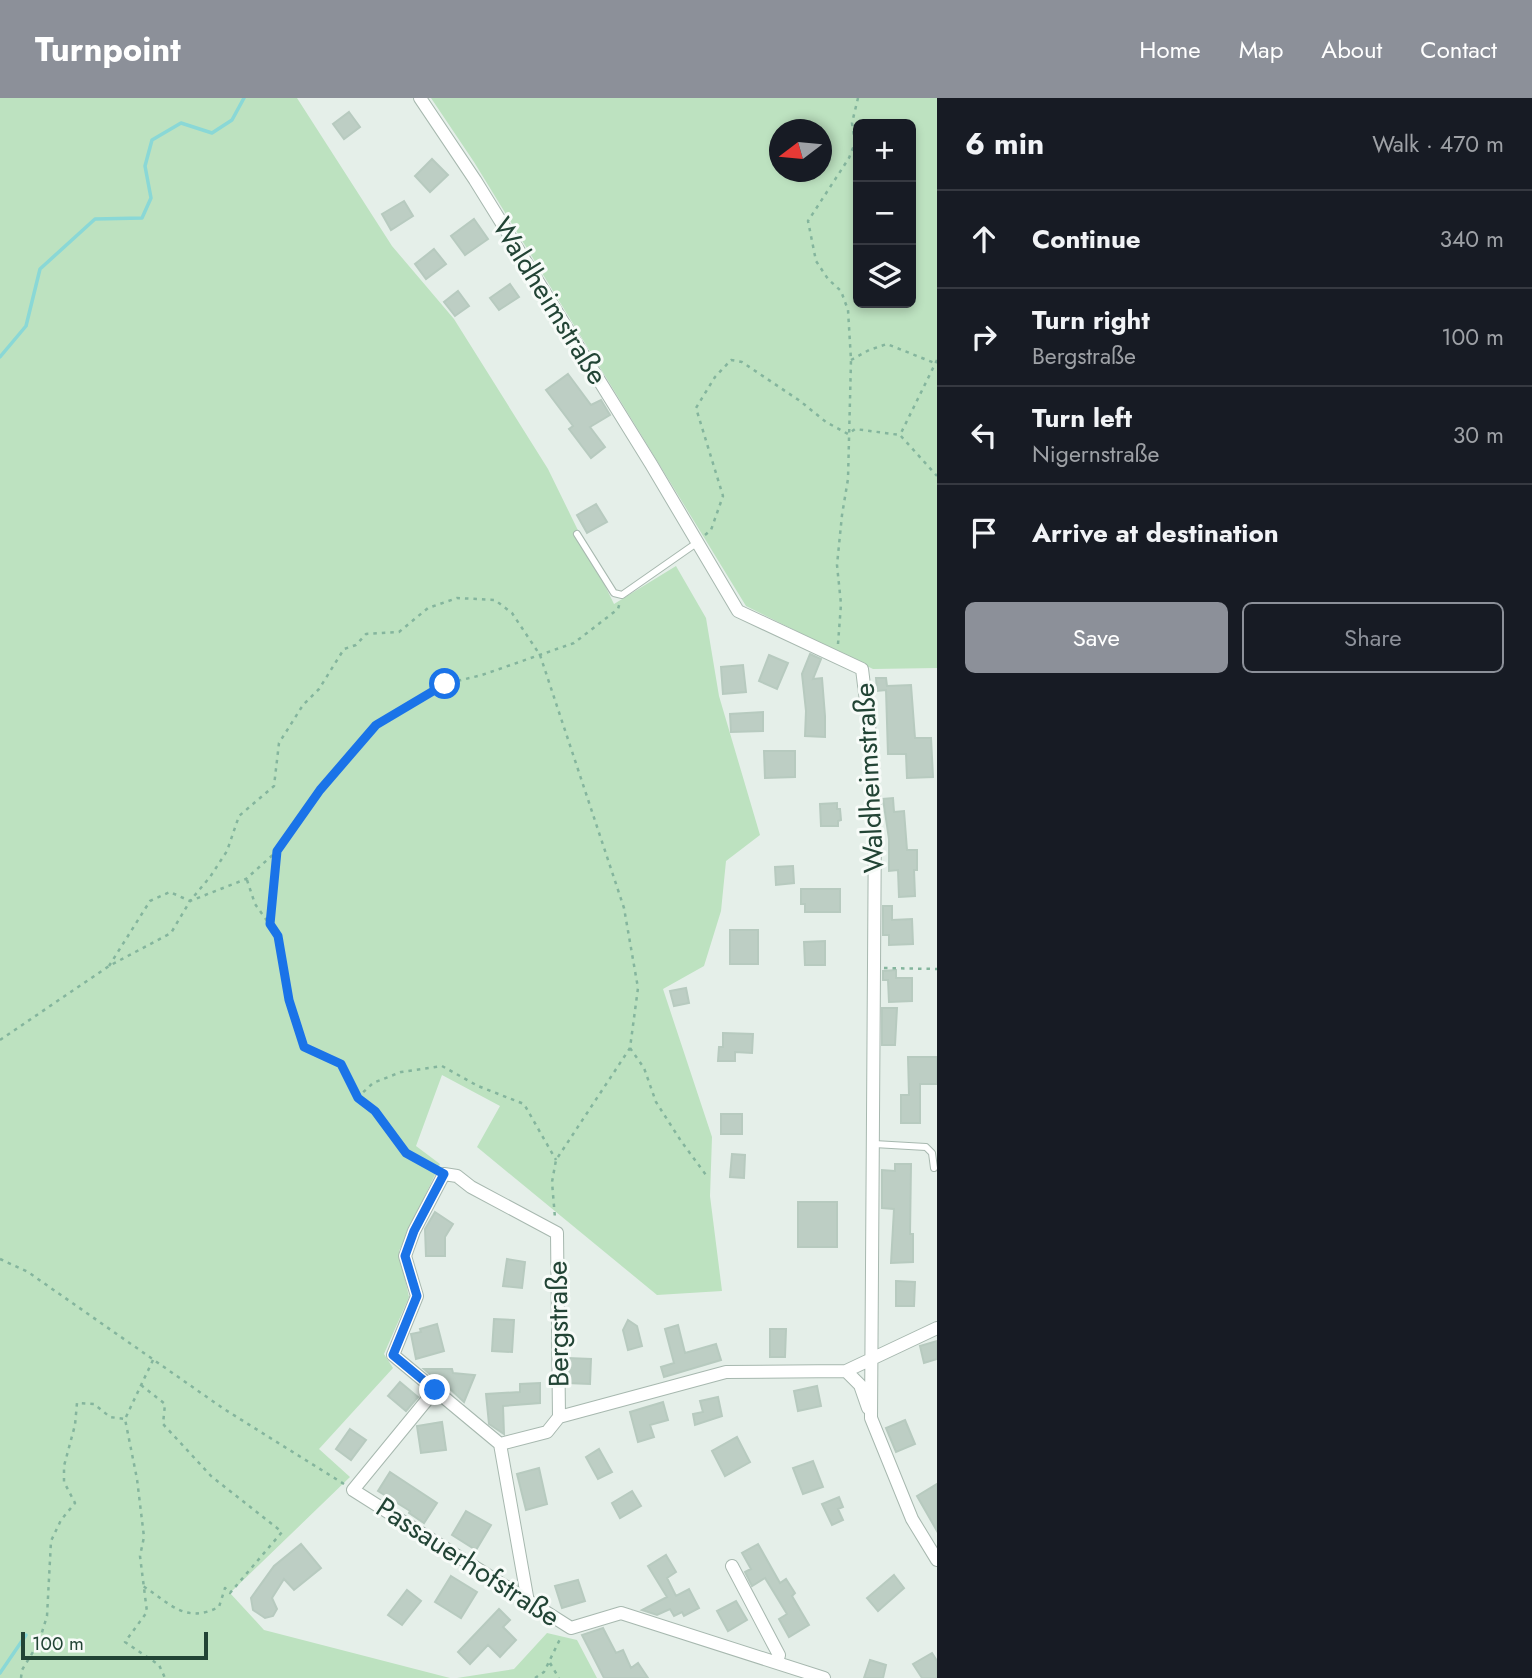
<!DOCTYPE html>
<html lang="en">
<head>
<meta charset="utf-8">
<style>
  :root { --surface:#171b24; --page:#242831; --text:#f1f3f6; --muted:#9ea1a6; --line:#363941; --accent:#8c9099 }
  body { margin:0; font-family:Jost,sans-serif; background:var(--page); color:var(--text) }
  .controls { position:absolute; right:21px; top:21px; display:grid; overflow:hidden; border-radius:10px; box-shadow:0 4px 10px #0003 }
  .controls button { width:63px; height:63px; display:grid; place-items:center; padding:0; border:0; border-bottom:2px solid var(--line); background:var(--surface); color:var(--text); font:35px sans-serif }
  .compass { position:absolute; left:769px; top:21px; width:63px; height:63px; border-radius:50%; background:var(--surface); box-shadow:0 4px 10px #0003; rotate:254deg }
  .scale { position:absolute; left:21px; bottom:18px; width:187px; box-sizing:border-box; padding-left:7px; border:4px solid #224435; border-top:0; font-size:19px; line-height:24px; white-space:nowrap; color:#224435; -webkit-text-stroke:5px #f7fbf8; paint-order:stroke }
  .stop { position:absolute; width:21px; height:21px; margin:-16px; border:5px solid #1a73e8; border-radius:50%; background:#fff }
  .stop.end { background:#1a73e8; border-color:#fff; box-shadow:0 2px 7px #0008 }
  .list { margin:0; padding:0; list-style:none }
  h2 { display:flex; justify-content:space-between; align-items:center; height:91px; margin:0; padding:0 28px; font-size:30px }
  h2 small { font-size:23px; font-weight:400; color:var(--muted) }
  .list li { display:grid; grid-template-columns:46px 1fr auto; gap:21px; align-items:center; box-sizing:border-box; height:98px; padding:0 28px; border-top:2px solid var(--line) }
  .list b { display:block; font-size:26px; white-space:nowrap }
  .list p { margin:0; font-size:23px; white-space:nowrap; color:var(--muted) }
  .list em { font-size:23px; font-style:normal; color:var(--muted) }
  .actions { display:flex; gap:14px; padding:21px 28px }
  .actions a { flex:1; padding:16px 0; border:2px solid var(--accent); border-radius:10px; text-align:center; font-size:24px; color:var(--accent) }
  .actions .main { background:var(--accent); color:#fff }
  .icon { flex:none; width:38px; height:38px; fill:none; stroke:currentColor; stroke-width:2; stroke-linecap:round; stroke-linejoin:round }
  .map { position:relative; flex:none; width:937px; height:1580px; overflow:hidden }
  header { display:flex; align-items:center; gap:42px; box-sizing:border-box; height:98px; padding:0 35px; background:var(--accent); color:#fff }
  header strong { font-size:33px }
  nav { display:flex; gap:38px; margin-inline-start:auto; font-size:24px }
  main { display:flex }
  aside { flex:1; background:var(--surface) }
  .map>svg:first-child { display:block }
  .green { fill:#bde2c0; fill-rule:evenodd }
  .lines { fill:none; stroke-linecap:round; stroke-linejoin:round }
  .stream { stroke:#8ad8d6; stroke-width:3.5 }
  .building { fill:#bdcec4; stroke:#b7cabf; stroke-width:2 }
  .lane-casing { stroke:#a7b8af; stroke-width:8 }
  .street-casing { stroke:#a7b8af; stroke-width:14 }
  .path { stroke:#84b59d; stroke-width:2.5; stroke-dasharray:3.5 5; stroke-linecap:butt }
  .lane { stroke:#fff; stroke-width:6 }
  .street { stroke:#fff; stroke-width:12 }
  .route { stroke:#1a73e8; stroke-width:9 }
  .labels { text-anchor:middle; dominant-baseline:central; stroke-width:6; stroke-linejoin:round; paint-order:stroke }
  .street-label { font-size:28px; fill:#224435; stroke:#f7fbf8 }
</style>
</head>
<body>
<header>
<strong>Turnpoint</strong>
<nav><a>Home</a><a>Map</a><a>About</a><a>Contact</a></nav>
</header>
<main>
<div class="map">
<svg width="937" height="1580" viewBox="0 0 937 1580">
  <rect width="100%" height="100%" fill="#e5efe9"/>
  <path class="green" d="M0,0H297L392,148L454,221L548,371L614,506L676,468L706,520L719,598L760,737L726,763L721,813L704,868L663,891L712,1039L710,1098L722,1193L657,1197L477,1049L500,1008L442,977L416,1048L440,1066L399,1153L409,1199L384,1256L393,1270L319,1351L350,1379L230,1495L264,1532L450,1580H0Z
    M431,0H937V570L873,571L746,508L474,64ZM858,26H911V205H858ZM780,32H822V74H780Z
    M547,1535L577,1542L597,1580H457L514,1571Z"/>
  <g class="lines">
    <path class="stream" d="M0,259L26,228L40,171L95,121L142,120L151,100L145,68L152,42L181,25L212,35L232,22L244,0
      M0,1575L26,1537"/>
  </g>
  <path class="building" d="M349,14L360,29L344,41L333,26Z
    M432,61L448,77L430,94L415,78Z
    M404,103L413,118L391,132L382,116Z
    M474,121L488,141L465,157L451,138Z
    M434,151L446,166L426,181L415,166Z
    M510,186L519,199L499,212L490,200Z
    M458,193L469,208L455,218L444,204Z
    M568,276L591,307L601,302L610,317L590,329L605,349L591,360L569,331L573,328L546,292Z
    M596,406L607,424L587,435L577,417Z
    M810,556L821,561L813,581L822,580L825,618V639L805,638L806,613L802,576Z
    M769,557L788,565L777,591L759,583Z
    M743,567L746,594L723,596L721,569Z
    M876,580H886L887,588L911,587L915,640H931L933,679L907,680L906,656H888L886,592L877,593Z
    M763,614V633L731,634L730,616Z
    M764,653H795V679L765,680Z
    M893,700L894,714L904,713L907,752H917V772H914L915,798L899,799L898,772L889,773V741L883,701Z
    M837,705V711H840L841,722L838,723V728H821L820,706Z
    M793,768L794,785L776,787L775,769Z
    M801,791H840V814H805V806H801Z
    M883,808H892V822L912,821L913,846L889,847V837H883Z
    M730,832H758V866H730Z
    M825,843V867H805L804,844Z
    M896,872V880H912V903L889,904L888,882H883V873Z
    M686,890L689,905L674,908L670,893Z
    M882,910H897L895,947H882Z
    M723,935L753,936L752,955L735,954V963H718L719,949H723Z
    M908,959H937V986H920V1025H901V997H909Z
    M721,1016H742V1036H721Z
    M732,1056L745,1057L744,1080L730,1079Z
    M895,1066H911L910,1136H913V1164L891,1165L894,1111L882,1110V1072L895,1073Z
    M798,1104H837V1149H798Z
    M435,1114L453,1126L445,1139V1158H426L425,1131Z
    M507,1161L525,1164L522,1190L503,1188Z
    M896,1183L915,1184L914,1208H896Z
    M494,1221L514,1222L512,1254L492,1253Z
    M628,1222L637,1228L642,1248L628,1252L623,1232Z
    M437,1226L444,1253L416,1261L411,1236L421,1234L420,1231Z
    M678,1227L685,1255L716,1246L721,1262L664,1279L661,1269L674,1265L665,1231Z
    M770,1231H786L785,1259H770Z
    M937,1243V1261L924,1265L920,1248Z
    M567,1260L591,1261L590,1286L567,1285Z
    M424,1271H452L453,1275L475,1277L464,1304L448,1289L447,1291Z
    M400,1284L418,1299L406,1313L388,1298Z
    M540,1285V1305L503,1308L504,1336L489,1326L486,1296L520,1294V1286Z
    M817,1288L821,1308L798,1313L794,1293Z
    M718,1299L722,1318L695,1327L693,1316L703,1314L700,1303Z
    M663,1304L668,1322L650,1327L654,1339L638,1344L630,1314Z
    M905,1322L915,1346L896,1354L886,1330Z
    M442,1324L446,1352L421,1355L417,1328Z
    M350,1331L366,1342L351,1362L336,1351Z
    M737,1339L750,1364L725,1378L712,1353Z
    M599,1351L612,1374L598,1381L586,1359Z
    M813,1363L823,1389L803,1396L793,1370Z
    M539,1370L547,1406L526,1412L517,1376Z
    M390,1374L437,1405L424,1425L409,1415L410,1413L378,1393Z
    M937,1386V1433L917,1398Z
    M632,1393L641,1408L620,1420L612,1405Z
    M839,1399L843,1409L838,1411L843,1422L832,1427L822,1406Z
    M466,1413L491,1427L476,1452L452,1437Z
    M301,1446L321,1470L294,1492L284,1481L272,1500L277,1511L273,1518L265,1520L253,1512L251,1500L274,1468Z
    M758,1446L780,1485L786,1481L795,1495L792,1498L809,1527L789,1539L779,1521L787,1516L765,1480L752,1488L745,1474L751,1471L742,1455Z
    M666,1457L676,1474L667,1480L676,1498L689,1491L699,1510L684,1518L682,1514L674,1518L670,1511L657,1517L642,1512L667,1499L648,1468Z
    M894,1477L904,1490L878,1513L867,1500Z
    M451,1478L477,1494L461,1520L435,1504Z
    M578,1482L585,1503L562,1510L555,1488Z
    M407,1492L421,1503L402,1527L388,1517Z
    M736,1503L747,1522L728,1533L717,1513Z
    M499,1511L510,1522L503,1529L516,1542L500,1559L488,1547L470,1566L458,1554Z
    M603,1530L616,1555L623,1552L631,1570L638,1565L648,1580H604L582,1537Z
    M932,1555L937,1563V1580H922L913,1566Z
    M870,1562L886,1567L883,1580H864Z"/>
  <g class="lines">
    <defs>
      <path id="lane" d="M577,436L614,495L622,497L698,444
        M874,1046L926,1049L932,1055L934,1070"/>
      <path id="street" d="M420,0L475,82L651,366L738,513L862,571L870,636L875,717L871,1320L912,1421L937,1462
        M846,1273L860,1287L868,1310
        M435,1292L353,1392L571,1530L621,1515L824,1580
        M500,1346L547,1334L559,1319
        M732,1468L779,1557L777,1564
        M528,1504L500,1346L393,1257L417,1198L405,1158L414,1133L444,1076L457,1078L471,1089L557,1135L559,1319L726,1274L846,1273L937,1230"/>
    </defs>
    <use href="#lane" class="lane-casing"/>
    <use href="#street" class="street-casing"/>
    <path class="path" d="M851,262L869,252L887,246L937,266
      M937,262L900,337L937,378
      M705,437L711,432L723,398L696,310L715,279L731,262L742,264L800,303L826,324L848,336L855,331L900,337
      M838,546L841,506L837,467L842,417L848,381L851,262L848,212L841,193L828,181L816,163L808,123L849,60L855,45L852,25L858,0
      M247,782L255,806L278,838L289,902L304,949L341,966L357,1000L375,1013L406,1055L435,1071
      M269,826L277,753
      M109,868L150,803L170,794L190,803L210,779L227,753L239,718L274,688L279,645L303,607L319,591L344,551L356,547L366,536L399,534L428,510L457,500L495,502L512,515L540,557L624,810L638,890L630,950L556,1062L552,1084L555,1120
      M884,870L937,871
      M0,942L109,868L171,835L190,803L246,781L277,753L320,692L376,627L445,586L482,577L574,545L618,511L620,504
      M630,950L644,970L656,1004L681,1043L706,1077
      M357,1000L373,985L401,974L442,968L478,988L524,1006L556,1062
      M0,1161L28,1174L224,1311L344,1386
      M153,1262L125,1321L137,1381L144,1439L140,1458L147,1514L125,1544L159,1567L165,1580
      M141,1287L165,1306L163,1326L211,1378L282,1434L230,1495L225,1490L219,1509C185,1526 171,1506 143,1488
      M550,1565L559,1580
      M21,1580L22,1572L39,1544L47,1518L51,1443L61,1422L75,1405L64,1384V1368L75,1327L77,1305L94,1306L110,1319L125,1321
      M535,1580L544,1574L561,1539"/>
    <use href="#lane" class="lane"/>
    <use href="#street" class="street"/>
  </g>
  <g class="lines">
    <path class="route" d="M435,1292L393,1257L417,1198L405,1158L414,1133L444,1076L406,1055L375,1013L358,1000L341,966L304,949L289,902L278,838L270,826L277,753L320,692L376,627L445,586"/>
  </g>
  <g class="labels">
    <g class="street-label">
      <text transform="translate(550 203) rotate(58)">Waldheimstraße</text>
      <text transform="translate(869 680) rotate(-93)">Waldheimstraße</text>
      <text transform="translate(558 1226) rotate(-91)">Bergstraße</text>
      <text transform="translate(468 1464) rotate(33)">Passauerhofstraße</text>
    </g>
  </g>
</svg>
<div class="controls">
<button>+</button>
<button>−</button>
<button><svg class="icon" aria-label="layers" viewBox="0 0 24 24"><path d="M12 4l9 5-9 5-9-5zM3 14l9 5 9-5"/></svg></button>
</div>
<svg class="compass" viewBox="-18 -18 36 36"><path d="M0-13l5 13h-10z" fill="#e53935"/><path d="M0 13l5-13h-10z" fill="#9ea1a6"/></svg>
<div class="scale">100 m</div>
<div class="stop" style="left:445px;top:586px"></div>
<div class="stop end" style="left:435px;top:1292px"></div>
</div>
<aside>
<h2>6 min<small>Walk · 470 m</small></h2>
<ul class="list">
<li><svg class="icon" aria-label="ahead" viewBox="0 0 24 24"><path d="M12 20V5M6 11l6-6 6 6"/></svg><div><b>Continue</b></div><em>340 m</em></li>
<li><svg class="icon" aria-label="right" viewBox="0 0 24 24"><path d="M7 20v-9h11M14 6l5 5-5 5"/></svg><div><b>Turn right</b><p>Bergstraße</p></div><em>100 m</em></li>
<li><svg class="icon" aria-label="left" viewBox="0 0 24 24"><path d="M17 20v-9H6M10 6l-5 5 5 5"/></svg><div><b>Turn left</b><p>Nigernstraße</p></div><em>30 m</em></li>
<li><svg class="icon" aria-label="arrive" viewBox="0 0 24 24"><path d="M6 21V4h12l-3 4 3 4H6"/></svg><div><b>Arrive at destination</b></div></li>
</ul>
<div class="actions"><a class="main">Save</a><a>Share</a></div>
</aside>
</main>
</body>
</html>
